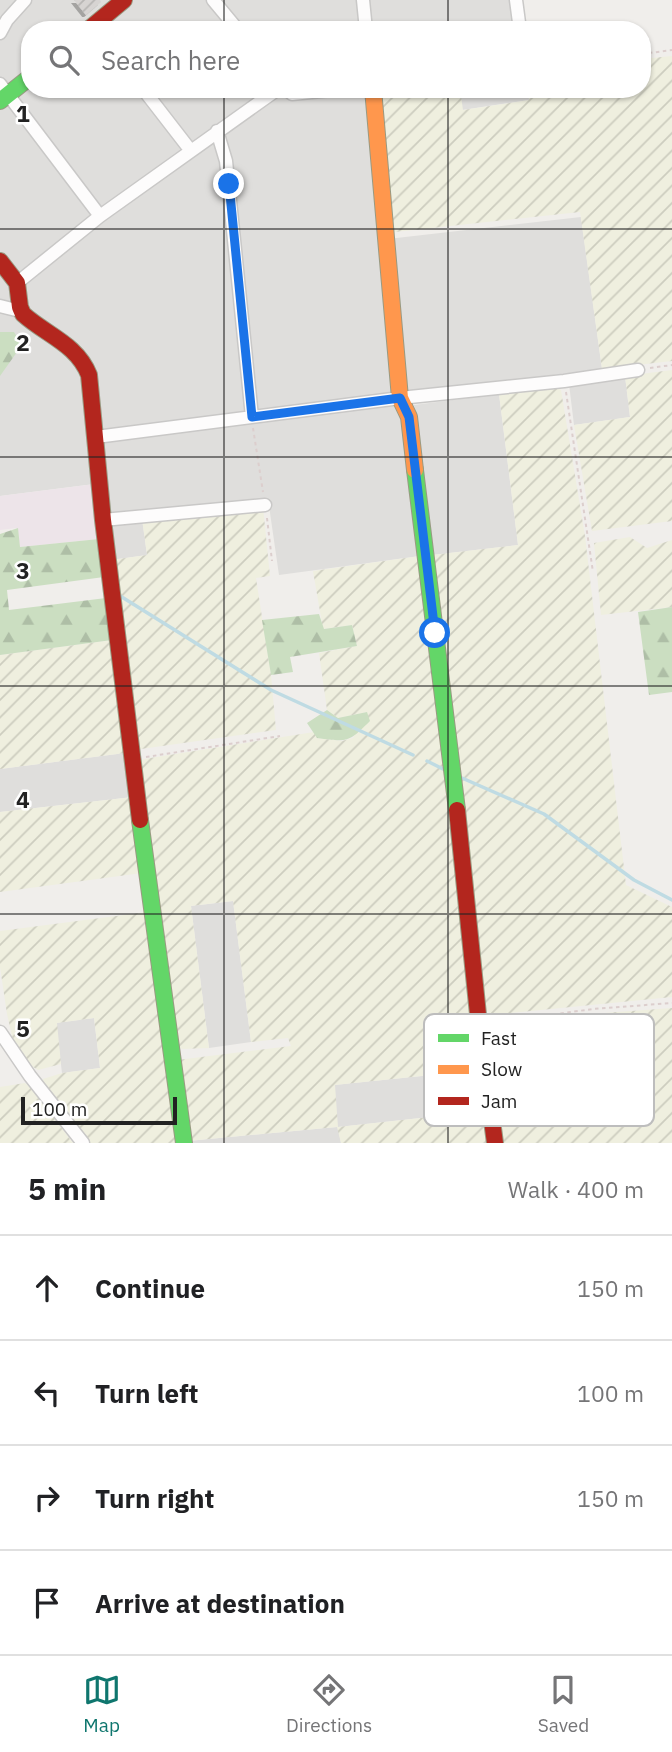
<!DOCTYPE html>
<html lang="en">
<head>
<meta charset="utf-8">
<style>
  :root { --surface:#fff; --page:#f2f2f2; --text:#202124; --muted:#757577; --line:#e0e0e0; --accent:#0f766e }
  body { margin:0; font-family:"IBM Plex Sans",sans-serif; background:var(--page); color:var(--text) }
  .scale { position:absolute; left:21px; bottom:18px; width:156px; box-sizing:border-box; padding-left:7px; border:4px solid #222; border-top:0; font-size:19px; line-height:24px; white-space:nowrap; color:#222; -webkit-text-stroke:5px #fff; paint-order:stroke }
  .stop { position:absolute; width:21px; height:21px; margin:-16px; border:5px solid #1a73e8; border-radius:50%; background:#fff }
  .stop.end { background:#1a73e8; border-color:#fff; box-shadow:0 2px 7px #0008 }
  .list { margin:0; padding:0; list-style:none }
  h2 { display:flex; justify-content:space-between; align-items:center; height:91px; margin:0; padding:0 28px; font-size:30px }
  h2 small { font-size:23px; font-weight:400; color:var(--muted) }
  .list li { display:grid; grid-template-columns:46px 1fr auto; gap:21px; align-items:center; box-sizing:border-box; height:105px; padding:0 28px; border-top:2px solid var(--line) }
  .list b { display:block; font-size:26px; white-space:nowrap }
  .list em { font-size:23px; font-style:normal; color:var(--muted) }
  .icon { flex:none; width:38px; height:38px; fill:none; stroke:currentColor; stroke-width:2; stroke-linecap:round; stroke-linejoin:round }
  .map { position:relative; flex:none; width:672px; height:1143px; overflow:hidden }
  .search { position:absolute; background:var(--surface); box-shadow:0 2px 5px #0004; left:21px; right:21px; top:21px; height:77px; display:flex; align-items:center; gap:18px; box-sizing:border-box; padding:0 24px; border-radius:28px; color:var(--muted); font-size:26px }
  .sheet { height:511px; background:var(--surface) }
  nav { display:flex; justify-content:space-around; align-items:center; box-sizing:border-box; height:98px; border-top:2px solid var(--line); background:var(--surface); font-size:19px; color:var(--muted) }
  nav a { display:grid; justify-items:center; gap:4px }
  nav .on { color:var(--accent) }
  .map>svg:first-child { display:block }
  .residential { fill:#dfdedc }
  .industrial { fill:#ede4e9 }
  .farmland { fill:url(#farmland-furrows) }
  .forest { fill:url(#forest-firs) }
  .lines { fill:none; stroke-linecap:round; stroke-linejoin:round }
  .stream { stroke:#bfdbe3; stroke-width:3.5 }
  .building { fill:url(#building-hatch); filter:url(#shadow) }
  .street-casing { stroke:#c9c8c7; stroke-width:15 }
  .fast-casing { stroke:#999a82; stroke-width:18 }
  .slow-casing { stroke:#999a82; stroke-width:18 }
  .jam-casing { stroke:#999a82; stroke-width:18 }
  .path { stroke:#dccecd; stroke-width:2; stroke-dasharray:3.5 3.5; stroke-linecap:butt }
  .street { stroke:#fdfcfc; stroke-width:12 }
  .fast { stroke:#63d668; stroke-width:16 }
  .slow { stroke:#ff974d; stroke-width:16 }
  .jam { stroke:#b3261e; stroke-width:16 }
  .route { stroke:#1a73e8; stroke-width:9 }
  .grid { fill:none; stroke:#222; stroke-width:2; stroke-opacity:0.55 }
  .key { fill:#fff; stroke:#bdbdbd; stroke-width:2 }
  .key-label { font-size:19px; fill:#222 }
  .grid-label { font-size:23px; text-anchor:middle; font-weight:bold; fill:#222; stroke:#fff; stroke-width:5; stroke-linejoin:round; paint-order:stroke }
</style>
</head>
<body>
<div class="map">
<svg width="672" height="1143" viewBox="0 0 672 1143">
  <defs>
    <pattern id="farmland-furrows" width="10" height="10" patternUnits="userSpaceOnUse" patternTransform="scale(1.75)"><rect width="10" height="10" fill="#efefdf"/><path d="M-1 1l2-2M0 10L10 0M9 11l2-2" fill="none" stroke="#cdcdbf"/></pattern>
    <pattern id="forest-firs" width="22" height="20" patternUnits="userSpaceOnUse" patternTransform="scale(1.75)"><rect width="22" height="20" fill="#cbdec1"/><path d="M5 1l3.5 6h-7zM16 11l3.5 6h-7z" fill="#aebea6"/></pattern>
    <pattern id="building-hatch" width="6" height="6" patternUnits="userSpaceOnUse" patternTransform="scale(1.75)"><rect width="6" height="6" fill="#d7d4d2"/><path d="M-1 1l2-2M0 6l6-6M5 7l2-2" fill="none" stroke="#b8b6b4"/></pattern>
    <filter id="shadow"><feDropShadow dx="-3" dy="3" stdDeviation="0" flood-color="#0004"/></filter>
  </defs>
  <rect width="100%" height="100%" fill="#f0eeeb"/>
  <path class="residential" d="M0,0H514L519,30H30V89H366L379,240L581,217L602,369L388,395L403,422L420,556L279,575L268,499L141,511L147,555L111,560L102,483L0,496Z
    M460,89H528L529,100L462,110Z
    M625,376L630,417L574,425L569,384Z
    M499,394L518,545L432,555L414,405Z
    M125,753L133,797L0,812V769Z
    M233,901L251,1042L209,1048L191,906Z
    M94,1018L100,1068L62,1073L56,1023Z
    M480,1070L485,1111L338,1127L341,1143H188V1141L337,1127L334,1085Z"/>
  <path class="industrial" d="M95,484L99,539L20,547L17,528L0,530V496Z"/>
  <path class="farmland" d="M672,56V361L602,369L580,212L395,232L391,226L381,96L386,89H460L463,110L529,100L528,89H642V59Z
    M672,370V521L592,531L574,425L630,417L625,376Z
    M555,386L561,390L585,536L626,885L672,907V997L491,1015L483,1006L432,555L518,545L499,394Z
    M263,507L270,576L256,578L271,675L276,730L141,749L136,744L111,560L147,555L142,519Z
    M630,537L647,548L672,540V607L601,615L594,543Z
    M420,556L480,1070L335,1085L338,1127L485,1111L489,1143H341L337,1127L188,1141L177,1060L291,1046L288,1038L251,1042L233,901L191,906L209,1048L182,1049L177,1045L138,763L144,759L314,732L317,738L342,741L353,738L367,712L338,718L327,710L319,653L357,646L352,625L323,629L313,571Z
    M112,640L125,753L0,769V655Z
    M133,797L142,873L0,892V812Z
    M147,912L179,1143H90L44,1086L43,1079L62,1073L100,1068L94,1018L57,1023L61,1064L38,1070L30,1065L14,1045L7,1014L0,967V931Z
    M672,1008V1143H500L486,1034L491,1029L604,1013Z
    M25,1083L31,1088L73,1143H0V1087Z"/>
  <path class="forest" d="M0,332H14L22,345L0,376Z
    M18,528L20,547L99,539L104,577L7,590L9,610L106,598L112,640L0,655V534Z
    M672,607V692L649,695L638,612Z
    M319,614L324,629L352,625L357,646L290,657L293,672L271,675L262,620Z
    M327,710L338,718L367,712L370,721C348,743 348,742 317,738L307,723Z"/>
  <g class="lines">
    <path class="stream" d="M117,594L271,690L413,755
      M427,761L447,771
      M462,778L544,814L634,880L672,900"/>
  </g>
  <path class="building" d="M74,0H100L101,2L86,15Z"/>
  <g class="lines">
    <defs>
      <path id="street" d="M213,0L238,30
        M363,0L366,30
        M516,0L520,30
        M0,33L7,20L25,0
        M0,84L100,216
        M143,89L191,151
        M286,89L292,94L341,89
        M217,131L226,161L252,417
        M17,283L100,216L278,89
        M0,306L20,311
        M96,437L400,398L564,381L638,370
        M103,520L265,505
        M0,1032L30,1076L83,1143"/>
      <path id="fast" d="M0,101L30,77
        M415,470L457,810
        M140,820L184,1143"/>
      <path id="slow" d="M373,89L400,398L409,417L415,470"/>
      <path id="jam" d="M88,30L124,0
        M0,261L17,283L20,307L23,314C46,335 77,344 89,375L103,520L140,820
        M457,810L479,1024L495,1143"/>
    </defs>
    <use href="#street" class="street-casing"/>
    <use href="#fast" class="fast-casing"/>
    <use href="#slow" class="slow-casing"/>
    <use href="#jam" class="jam-casing"/>
    <path class="path" d="M642,54L672,50
      M650,368L672,365
      M566,392L593,572
      M253,428L263,492
      M267,518L272,561
      M146,757L280,736
      M491,1023L593,1009L672,1003"/>
    <use href="#street" class="street"/>
    <use href="#fast" class="fast"/>
    <use href="#slow" class="slow"/>
    <use href="#jam" class="jam"/>
  </g>
  <g class="lines">
    <path class="route" d="M229,184L252,417L400,398L409,417L435,633"/>
  </g>
  <path class="grid" d="M224,0V30M448,0V30M224,89V1143M448,89V1143M0,229H672M0,457H672M0,686H672M0,914H672"/>
  <rect x="424" y="1014" width="230" height="112" rx="10" class="key"/>
  <rect x="438" y="1034" width="31" height="8" fill="#63d668"/>
  <rect x="438" y="1065" width="31" height="9" fill="#ff974d"/>
  <rect x="438" y="1097" width="31" height="8" fill="#b3261e"/>
  <g class="key-label">
    <text x="481" y="1045">Fast</text>
    <text x="481" y="1076">Slow</text>
    <text x="481" y="1108">Jam</text>
  </g>
  <g class="grid-label">
    <text x="23" y="122">1</text>
    <text x="23" y="351">2</text>
    <text x="23" y="579">3</text>
    <text x="23" y="808">4</text>
    <text x="23" y="1037">5</text>
  </g>
</svg>
<div class="scale">100 m</div>
<div class="stop" style="left:435px;top:633px"></div>
<div class="stop end" style="left:229px;top:184px"></div>
<div class="search"><svg class="icon" aria-label="search" viewBox="0 0 24 24"><circle cx="10" cy="10" r="6"/><path d="M15 15l6 6"/></svg>Search here</div>
</div>
<section class="sheet">
<h2>5 min<small>Walk · 400 m</small></h2>
<ul class="list">
<li><svg class="icon" aria-label="ahead" viewBox="0 0 24 24"><path d="M12 20V5M6 11l6-6 6 6"/></svg><div><b>Continue</b></div><em>150 m</em></li>
<li><svg class="icon" aria-label="left" viewBox="0 0 24 24"><path d="M17 20v-9H6M10 6l-5 5 5 5"/></svg><div><b>Turn left</b></div><em>100 m</em></li>
<li><svg class="icon" aria-label="right" viewBox="0 0 24 24"><path d="M7 20v-9h11M14 6l5 5-5 5"/></svg><div><b>Turn right</b></div><em>150 m</em></li>
<li><svg class="icon" aria-label="arrive" viewBox="0 0 24 24"><path d="M6 21V4h12l-3 4 3 4H6"/></svg><div><b>Arrive at destination</b></div></li>
</ul>
</section>
<nav>
<a class="on"><svg class="icon" aria-label="map" viewBox="0 0 24 24"><path d="M3 6l6-2 6 2 6-2v14l-6 2-6-2-6 2zM9 4v14M15 6v14"/></svg>Map</a>
<a><svg class="icon" aria-label="directions" viewBox="0 0 24 24"><path d="M12 3l9 9-9 9-9-9zM9 14v-3h6M13 9l2 2-2 2"/></svg>Directions</a>
<a><svg class="icon" aria-label="saved" viewBox="0 0 24 24"><path d="M7 4h10v16l-5-4-5 4z"/></svg>Saved</a>
</nav>
</body>
</html>
